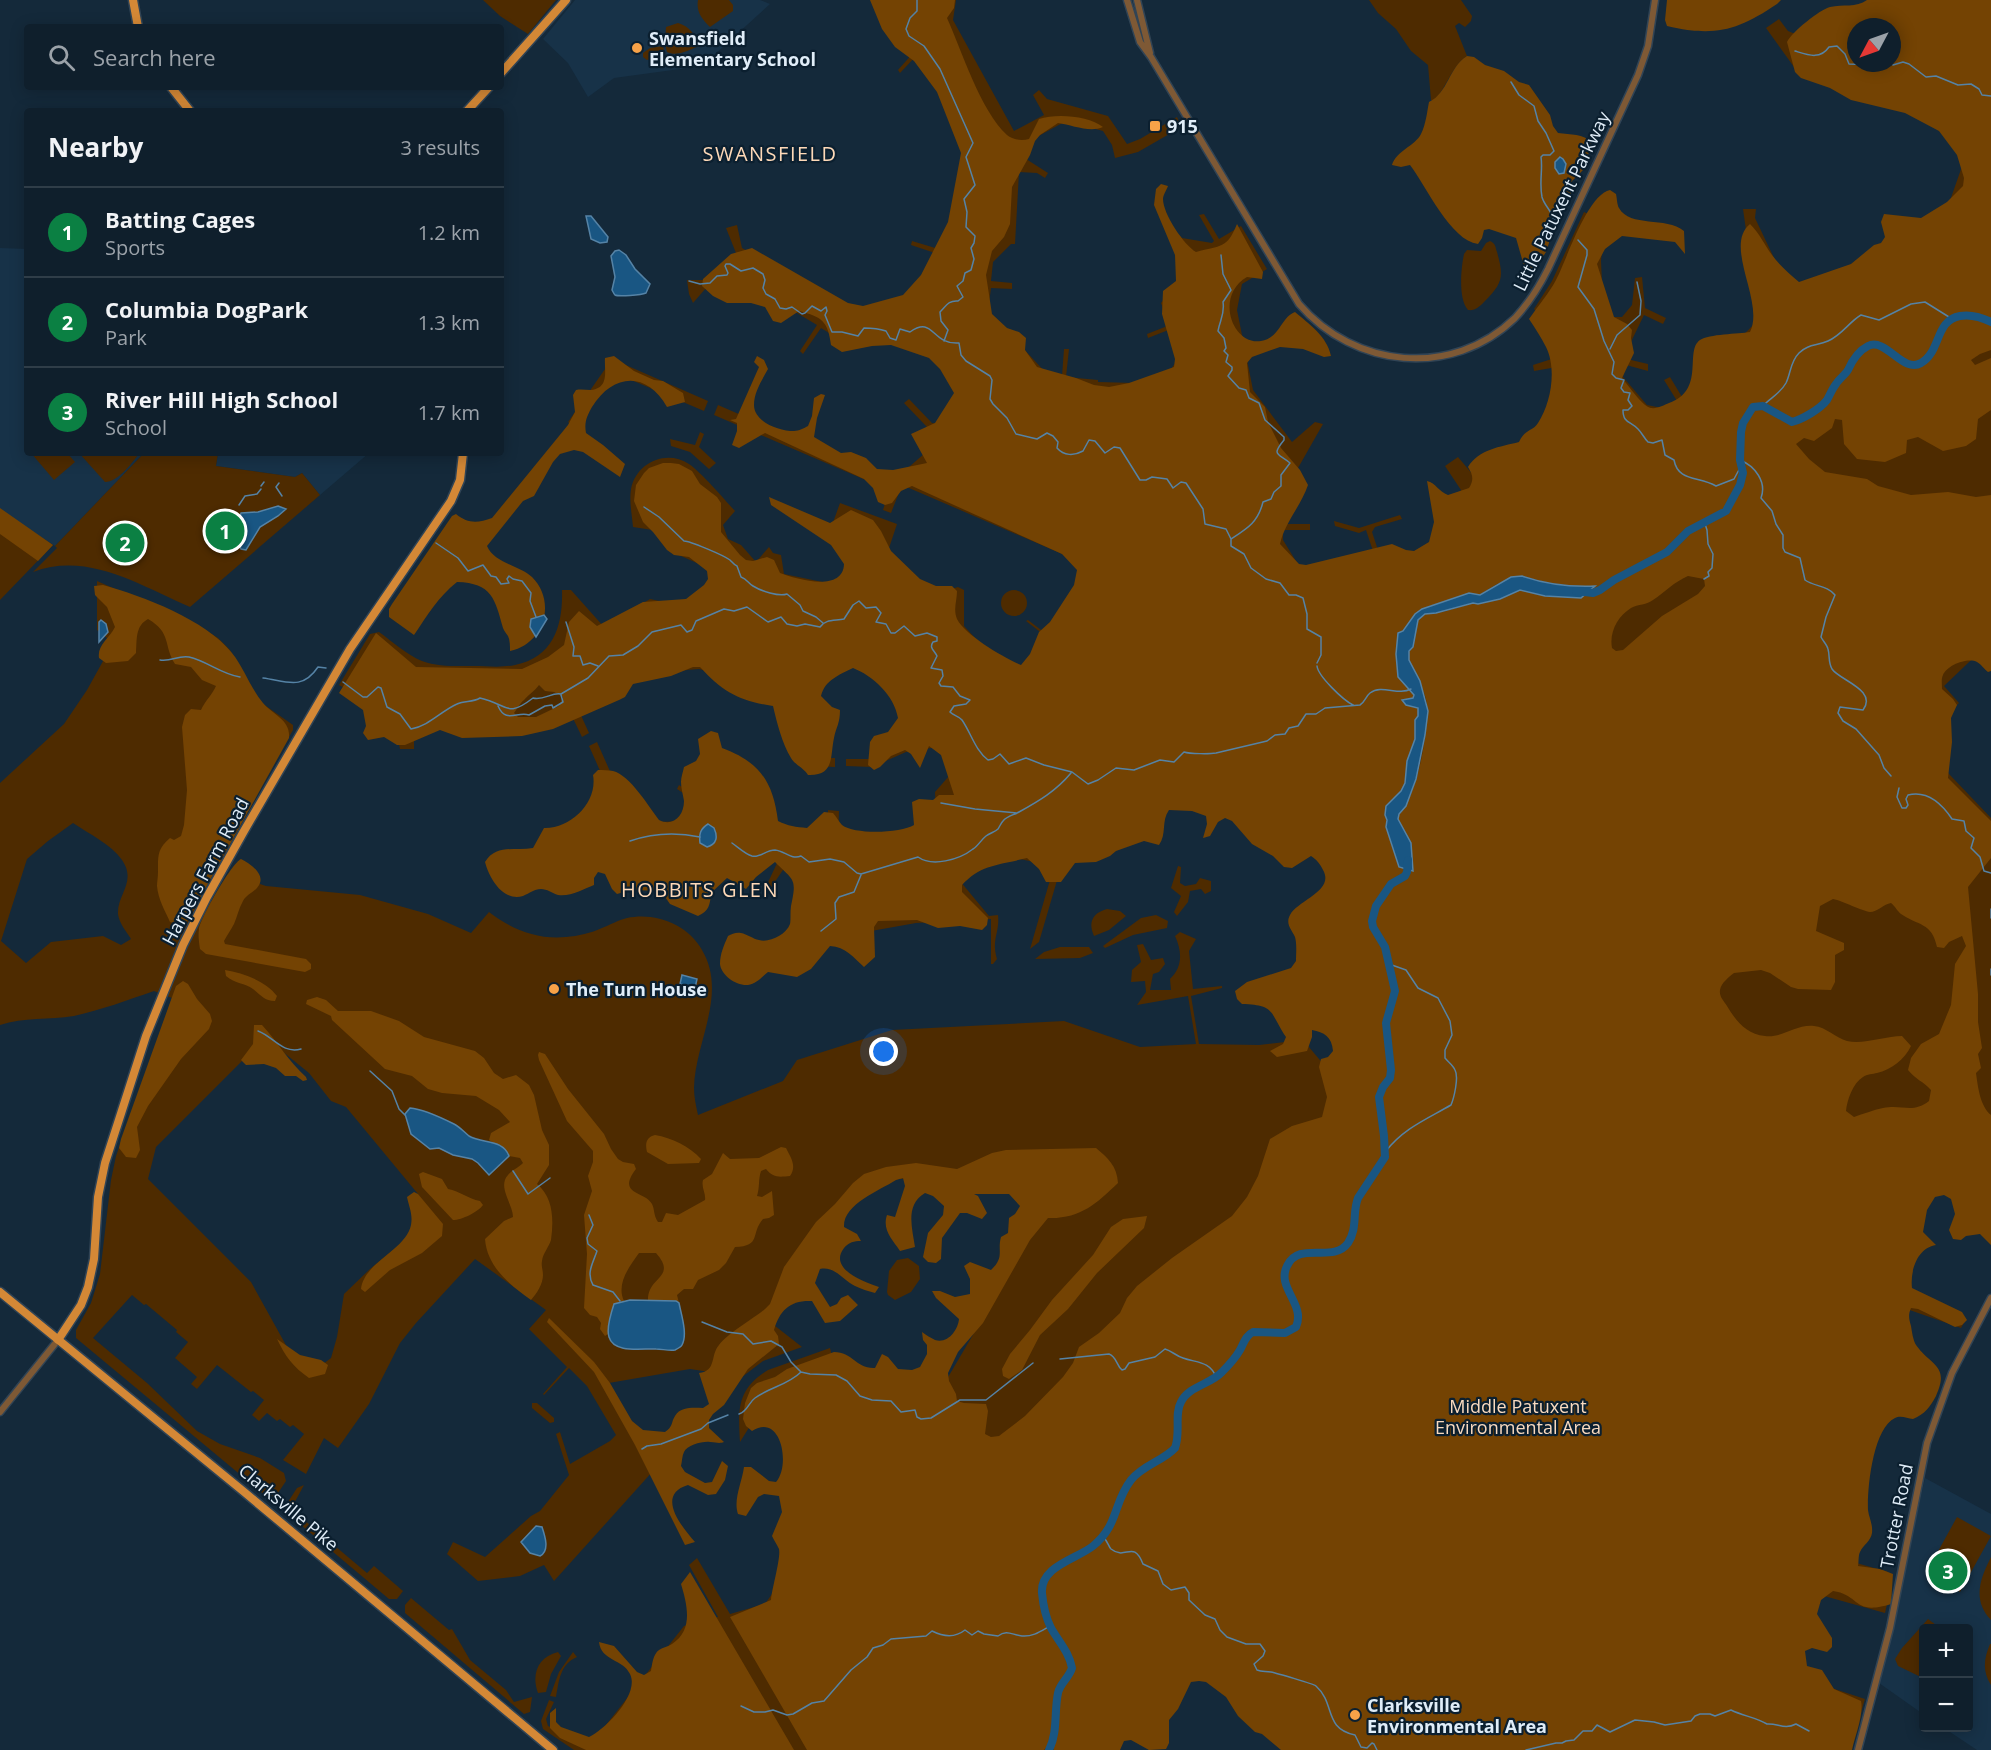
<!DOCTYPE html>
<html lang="en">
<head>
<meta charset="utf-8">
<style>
  :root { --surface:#0f1f2c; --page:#1d2c38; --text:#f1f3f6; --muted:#9ba2a9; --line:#2f3d48; --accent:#0b8043 }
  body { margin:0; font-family:"Open Sans",sans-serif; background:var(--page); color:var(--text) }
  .controls { position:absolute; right:18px; bottom:18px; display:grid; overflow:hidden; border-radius:6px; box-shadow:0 3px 15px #0003 }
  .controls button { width:54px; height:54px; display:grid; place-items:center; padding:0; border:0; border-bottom:2px solid var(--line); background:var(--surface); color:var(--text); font:30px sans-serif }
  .compass { position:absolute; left:1847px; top:18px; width:54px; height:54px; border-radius:50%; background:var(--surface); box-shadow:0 3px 15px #0003; rotate:229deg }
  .you { position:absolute; left:884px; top:1052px; width:21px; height:21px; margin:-15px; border:4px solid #fff; border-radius:50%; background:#1a73e8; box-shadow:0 0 0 9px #1a73e833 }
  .badge { display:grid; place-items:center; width:39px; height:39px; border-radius:50%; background:var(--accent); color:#fff; font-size:20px; font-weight:700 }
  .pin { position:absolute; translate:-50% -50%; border:3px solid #fff; box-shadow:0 2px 6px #0006 }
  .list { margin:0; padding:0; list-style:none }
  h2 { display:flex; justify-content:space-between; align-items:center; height:78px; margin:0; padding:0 24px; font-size:26px }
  h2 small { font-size:20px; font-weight:400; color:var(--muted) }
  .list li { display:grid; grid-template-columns:39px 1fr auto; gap:18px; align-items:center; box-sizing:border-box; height:90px; padding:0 24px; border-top:2px solid var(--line) }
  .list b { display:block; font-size:22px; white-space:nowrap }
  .list p { margin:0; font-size:20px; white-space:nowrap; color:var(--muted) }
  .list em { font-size:20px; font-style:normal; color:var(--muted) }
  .icon { flex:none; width:33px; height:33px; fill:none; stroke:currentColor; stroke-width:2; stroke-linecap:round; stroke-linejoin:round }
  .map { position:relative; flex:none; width:1991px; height:1750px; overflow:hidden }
  .search { position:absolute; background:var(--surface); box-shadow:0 3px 15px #0003; left:24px; top:24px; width:480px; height:66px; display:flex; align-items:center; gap:15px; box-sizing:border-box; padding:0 21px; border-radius:6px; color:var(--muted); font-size:22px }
  .panel { position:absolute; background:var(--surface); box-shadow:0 3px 15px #0003; left:24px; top:108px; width:480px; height:348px; border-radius:6px }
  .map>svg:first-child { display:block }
  .built { fill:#173248 }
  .green { fill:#4e2b00; fill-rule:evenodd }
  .forest { fill:#744303; fill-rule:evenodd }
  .water { fill:#195683; stroke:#5583a6; stroke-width:1.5 }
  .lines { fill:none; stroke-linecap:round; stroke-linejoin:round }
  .stream { stroke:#5583a6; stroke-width:1.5 }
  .river { stroke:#195683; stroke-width:8 }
  .minor-casing { stroke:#314455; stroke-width:9 }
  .major-casing { stroke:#314455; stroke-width:11 }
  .minor { stroke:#7e5935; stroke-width:6 }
  .major { stroke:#d48836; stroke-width:8 }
  .poi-dot { fill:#f7a248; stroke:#0b1f2f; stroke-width:2 }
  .labels { text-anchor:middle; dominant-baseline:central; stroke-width:4.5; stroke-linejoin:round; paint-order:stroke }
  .poi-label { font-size:18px; font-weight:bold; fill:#e0edf8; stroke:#0b1f2f; text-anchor:start }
  .street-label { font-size:18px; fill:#e0edf8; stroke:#0b1f2f }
  .park-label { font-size:18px; fill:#f9dabf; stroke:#0b1f2f }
  .neighbourhood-label { font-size:20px; letter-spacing:1.5px; fill:#fed9b8; stroke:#0b1f2f }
</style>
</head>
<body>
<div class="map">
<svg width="1991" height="1750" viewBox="0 0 1991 1750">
  <rect width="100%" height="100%" fill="#14293a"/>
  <path class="built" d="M575,0H760L770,4L702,66L614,78L588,97L568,63L543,39Z
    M0,248L27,249V453H144L55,546L0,511Z
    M218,453H369L320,495L302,473L295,477L216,466Z
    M1925,1478L1991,1514V1750H1977L1944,1728H1968V1628H1924L1923,1714L1879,1683Z"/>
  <path class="green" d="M483,0H556L528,34L500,16Z
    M698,0H729L733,5V11L710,27C702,19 696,12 698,0Z
    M877,0H956L953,20L1014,131L1044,115L1033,95L1039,90L1047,99L1108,116L1127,144L1140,139L1177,117L1179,122L1178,129L1138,152L1115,158L1112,145L1103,131L1066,121L1024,144L1023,157L1048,173L1045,178L1037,173L1019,172L1015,244H1011L993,262L991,281L1012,283V289L991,288L988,311L1048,375L1062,376L1064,349H1069L1066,377L1098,380V382L1135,383L1171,369L1181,355L1171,329L1148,338L1147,334L1170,325L1161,303L1183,276L1173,229L1182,238L1212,243L1214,241L1199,215L1204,214L1219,239L1241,226L1267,269L1242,284L1237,310L1253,390L1292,442L1315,422L1323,424L1277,505V524H1310V530H1283V540L1299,566L1319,568L1373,551L1366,530L1359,533L1335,526L1334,521L1359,528L1400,515L1402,519L1375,527L1372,532L1378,550L1389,559L1437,544L1461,490L1445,466L1458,457L1474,476L1524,467L1569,365L1534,371L1533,365L1564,355L1556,333L1534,309L1552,281L1584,212L1605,222L1601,261L1603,302L1612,317H1622L1632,305L1635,278L1642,277L1645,308L1666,318L1663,324L1644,315L1629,346L1627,359L1648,364V371L1626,365L1623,377L1647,405L1667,409L1677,401L1664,380L1670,377L1682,397L1771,307L1751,265L1743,209H1756L1755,218L1785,281L1804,290L1946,212L1966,155L1937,122L1794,67L1766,28L1779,19L1788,31L1813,41L1842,16L1991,0V641L1944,686L1959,703L1925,736L1929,753L1991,818V1156L1927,1188L1904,1297L1966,1319L1961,1328L1901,1307L1832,1556L1888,1572L1891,1587L1885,1613L1817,1594L1792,1675L1865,1699L1850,1750L1199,1675L1104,1750H574L543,1729L541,1721L549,1700L554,1702L546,1719L548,1726L591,1744L684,1626L718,1617L689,1565L697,1558L730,1614L765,1604L875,1447L839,1416L750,1426L740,1442C738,1409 737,1389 768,1370L830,1348L835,1368L944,1384L1024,1248L1030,1182L989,1174L899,1179L852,1190L765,1318L802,1347L763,1361L742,1377L690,1369L603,1384L653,1471L554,1581L544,1565L520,1576L478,1581L447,1554L453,1542L485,1557L531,1516L540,1511L569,1475L556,1434L560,1432L570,1464L610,1441L616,1435L587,1386L569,1368L544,1395L543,1394L567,1367L529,1329L546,1310L475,1259L416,1323L400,1343L369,1404L338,1448L324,1438L306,1474L283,1460L304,1434L293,1425L290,1427L280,1419L277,1421L267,1413L259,1421L252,1415L264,1400L253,1391L251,1392L217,1365L197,1389L191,1384L197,1377L175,1358L188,1342L176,1332L177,1330L146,1304L144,1305L132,1295L93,1338L147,1383L197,1431L220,1444L260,1458L284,1473L286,1481L276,1496L267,1497L76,1338V1330L91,1303L100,1274L111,1180L116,1156L172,998L154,991C128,1000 101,1010 74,1016C49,1020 24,1017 0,1025V783L64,724L87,690L113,643L97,630V581L197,625L218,638L230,650L251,689L263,704L293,725V730L214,866L199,896L214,903L231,874L266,886L360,895L428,914L471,933L489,912C511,929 538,940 566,937C578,936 591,933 602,928C610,925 618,920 627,918C655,912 688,924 702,950C728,994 695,1042 694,1088C694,1097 696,1106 698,1115L783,1081L797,1060L892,1030L1064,1021L1140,1047L1196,1044L1188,996L1137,1005L1146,992L1145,981L1131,982L1132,970L1141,962L1137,945L1143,944L1151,960L1163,958L1165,964L1159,972L1153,974L1150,990H1171L1170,979C1183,967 1182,951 1175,936L1180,932L1196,939L1189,951L1193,989L1222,986V988L1191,996L1199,1044L1259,1045L1303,1040L1341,1085L1349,907L1288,795L1140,811L1063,860L1039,942L1030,949L1054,866L1015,858L955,875L989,916L998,915C1000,933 991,939 997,959L993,964H991V919L916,923L793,945L805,904L787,864L766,895L763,893L778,861L629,836L589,746L597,742L633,823L684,821L705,807L677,789L679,785L706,803L827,845L828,810L839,811L838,845L937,836L935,792L949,776L944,746L906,752L872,767L846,766V759H875L915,704L887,656L838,661L793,725L812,758H835V767L811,766L764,687L699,669L641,674L575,702L589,733L582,737L567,706L541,719L414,729V749H400L393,715L339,685L370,634L379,632C393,642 407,655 422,661C438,667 456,666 473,666C486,666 501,668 515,665C554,657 563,625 562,590H571L604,627L650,599L683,606L725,591L715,571L672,552L659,531L633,527C632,515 629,501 631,489C636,463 666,449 689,464C702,473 724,499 735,511L723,525L728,539L741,545L756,562L769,547L773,553L781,555L784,574L827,583L854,578L831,528L840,503L897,524L889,548L905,576L935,594L958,587L964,590V626L998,663L1020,678L1048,638L1026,621L1028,620L1049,636L1095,568L902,485L891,513L883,510L889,490L714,415L718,405L893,481L949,432L927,427L904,403L909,399L932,423L939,424L960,394L924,343L847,344L821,328L803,354L800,351L817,325L780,303L706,288L693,303L689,294L687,280H709L736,253L726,228L737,225L742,248L869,318L932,291L941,255L911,245L912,241L942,250L968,147L917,55L900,73L898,70L914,52ZM1856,27H1892V63H1856ZM73,823C89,834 111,844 122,860C137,882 117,894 118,914C119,923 126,931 131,939L121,945L103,936L51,942L26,963L1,941L27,859L48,841ZM272,1043L309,1073L331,1101L346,1107L418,1194L424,1225L370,1269L344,1294L337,1337L331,1358L310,1374L292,1356L251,1282L148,1179L156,1147L256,1047Z
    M1369,0H1461L1472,16L1471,21L1465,27L1459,23L1455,26L1467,56C1452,66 1447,86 1435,100H1431L1428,65L1411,51L1396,29L1378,13Z
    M678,23C689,26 696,35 699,46C689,50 677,57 667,52L665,44L666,27Z
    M663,46L665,56L647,60L643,57V53L650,48Z
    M1490,241C1496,244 1495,246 1497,252C1504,277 1503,283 1484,302C1479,307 1475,311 1468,310C1458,299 1461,268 1464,254L1467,250L1481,251L1486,243Z
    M612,359L708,401L704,411L615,373L576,429L568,422Z
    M700,432L704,434L699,447L716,463L709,469L690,452L671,446L670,439L695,445Z
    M31,453H67L75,462L54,480Z
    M79,453H138L139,454C131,464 118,482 105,482Z
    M144,453H218L216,466L295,477L302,473L320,495L190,607C141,586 88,551 33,572L57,548L55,546Z
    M0,511L53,545L0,600Z
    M1001 603a13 13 0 1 1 26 0a13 13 0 1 1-26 0Z
    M1178,866L1181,867L1180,883L1185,886L1196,884L1200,878L1211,881V891L1205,894L1201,889L1190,891L1188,902L1177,916L1174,912L1181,896L1171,888Z
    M1107,909L1120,911L1126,916L1109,930L1094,936C1088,923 1092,913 1107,909Z
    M1156,915L1168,921L1167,928L1133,935L1105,948L1103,946L1141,918Z
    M1060,947H1089L1093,953L1080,958L1035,959L1044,952Z
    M908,1258L919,1266L920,1279L911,1292L895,1300L888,1295L887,1292L889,1271L897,1260Z
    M532,1403H537L554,1418V1422L550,1423L532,1408Z
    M304,1485L291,1509L367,1573L374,1566L403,1591L397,1599H389L288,1514L286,1505L297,1488Z
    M1957,1517L1991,1536L1960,1592L1926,1573Z
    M1991,1557V1620C1972,1600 1980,1579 1991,1557Z
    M411,1598L449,1630L452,1629L470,1660L506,1690L514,1702L532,1697L530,1712L524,1714L405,1613V1605Z
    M1928,1619L1940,1628H1924L1923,1678L1898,1666L1895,1659L1902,1648Z
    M1990,1644H1991V1685C1982,1671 1984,1658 1990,1644Z
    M558,1652L561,1656L551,1674L546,1692L538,1693C531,1674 538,1657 558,1652Z
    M573,1652L577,1657C560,1664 559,1681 556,1697L550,1696L559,1672Z"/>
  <path class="forest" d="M870,0H955L954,8L947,18C962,51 980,110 1007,135C1013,140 1022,141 1029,139L1039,119C1057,113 1089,116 1103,127C1090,133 1072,125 1058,123L1040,135L1035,141L1030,155L1012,187L1010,224L1004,237L992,251L986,275L992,314L1007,328L1019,332L1026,338L1025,350L1037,367L1076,378L1094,385L1109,387L1129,383L1174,367L1175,359L1162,314L1163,291L1176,281L1175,255L1154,205L1156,189L1161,184L1168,186C1167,189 1163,195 1163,199C1163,214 1184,245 1196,252C1221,245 1227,249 1237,224L1263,272L1262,279L1247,277C1214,296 1233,346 1261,341C1281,337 1280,318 1295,312C1309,324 1327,336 1331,356L1324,357L1303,349L1280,347L1252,357L1247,363L1250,392L1265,407L1268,422L1281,448L1300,470L1308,485C1301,506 1285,522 1280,544L1299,564L1306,565L1392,544L1406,550L1414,551L1429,542L1434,522L1427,481C1436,483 1439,492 1448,495L1469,488C1474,480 1473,475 1468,467C1479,449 1500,447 1519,442C1526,428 1532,432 1538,423C1551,403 1557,369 1546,347C1541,337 1535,328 1529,319C1538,306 1549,293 1556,280C1567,259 1587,195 1610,190L1616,194C1617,198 1617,205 1619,208C1630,228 1666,216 1684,231L1685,254L1675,242L1622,236L1605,249L1597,264L1614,317L1627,324L1632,330L1631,338L1634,353L1622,378C1628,385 1643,407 1651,408C1657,409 1664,405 1669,403C1706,390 1684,351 1700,340C1709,334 1738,334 1750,332C1765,302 1723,246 1750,224C1760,234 1764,244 1772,255C1780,266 1789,273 1799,282L1851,264L1874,245L1881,243L1885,237L1881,222L1884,214L1921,218L1947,202L1963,186L1964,178L1957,155L1939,131L1905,113L1851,100L1830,88L1801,78L1795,72L1787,42C1792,32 1819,10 1830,7C1843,4 1856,8 1867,0H1991V350L1980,354L1971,360L1975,365L1991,358V410L1978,419L1976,439L1966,446L1943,451L1918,437L1907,440L1906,453L1885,462L1857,459L1844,444L1842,420L1835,419L1832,428L1814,441L1804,438L1796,444L1809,459L1825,472L1867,479L1878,486L1911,495L1948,492L1976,497L1991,495V671L1988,672C1984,669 1981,664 1977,662C1968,657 1947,665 1943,675C1941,679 1942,684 1942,689L1953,699L1957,705L1951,718L1952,742L1948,778L1991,821V858L1968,887L1978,994V1022L1982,1048L1978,1054L1981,1068L1976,1073C1978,1087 1980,1106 1991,1115V1245L1980,1234L1966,1236L1961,1240L1953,1239L1949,1230L1955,1214L1951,1199L1944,1195L1935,1197L1927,1210L1923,1232L1936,1245C1917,1248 1910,1271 1912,1288L1962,1312L1967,1320L1962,1325L1955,1327L1918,1309L1911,1308C1908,1315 1909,1319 1911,1326C1912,1332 1913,1340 1916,1345C1931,1366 1950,1365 1936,1396C1930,1407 1925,1414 1913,1419C1907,1418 1900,1415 1895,1418C1873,1428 1867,1489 1868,1510C1869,1518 1873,1524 1872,1533C1871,1541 1863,1545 1860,1552C1858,1556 1859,1562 1858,1566L1880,1569L1893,1574L1891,1604C1853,1616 1861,1595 1833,1591L1821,1600L1817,1614L1832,1638V1647L1827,1652L1812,1648L1805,1651L1807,1666L1822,1670L1834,1689L1861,1701C1864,1714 1855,1736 1852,1750H1281L1262,1734L1255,1732L1238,1716L1226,1697L1206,1682L1199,1681L1191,1682L1178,1709L1169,1720V1743L1166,1749L1149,1750L1131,1740L1124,1741L1120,1750H1054L1053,1741L1044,1750H807L730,1617L771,1600C772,1588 781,1558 779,1549C777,1545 774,1540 772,1536L782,1512L779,1496L764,1494L758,1497L746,1516L738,1514C733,1500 742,1482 744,1467H751L769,1481L776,1482C791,1465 781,1412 752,1431L746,1426L743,1419L745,1403L751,1388L757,1383L775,1377L787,1369L834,1352C853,1352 856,1369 875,1368L882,1354L888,1357L898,1369L912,1370L920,1367L927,1354V1345L923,1340L922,1332C926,1335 931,1338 935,1340C948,1344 958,1330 959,1319L936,1298L932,1291H940L955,1297L970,1294V1279L964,1266L970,1262L991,1270C1005,1257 997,1251 1001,1237L1008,1233L1009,1218L1015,1214L1020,1206L1009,1194H974L978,1196L987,1213L982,1219L967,1213H960L942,1238L941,1259L936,1263L928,1262L923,1257L928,1233L943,1215L944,1206L933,1196L925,1193C905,1205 912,1227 915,1247L900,1251C892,1239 882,1230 887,1215L895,1217L905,1186L903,1178L896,1180C879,1191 843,1204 844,1227L857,1234L861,1241C854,1241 849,1242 844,1248C828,1269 864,1282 879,1287L875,1293C868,1291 861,1289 855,1286C843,1280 835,1266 820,1269L815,1283L830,1307L837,1304L841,1298L848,1295L858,1305L840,1321L825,1323L812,1301C790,1300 780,1310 774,1330L778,1336L779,1344L748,1369L724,1405L713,1414L709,1420V1428L724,1442C718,1444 717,1442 710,1442C703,1441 687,1445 684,1452C682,1456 682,1462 681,1466L685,1472L705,1483L712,1482L722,1461L728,1466L725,1480L716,1494L708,1495L688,1485C655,1495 682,1527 695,1542L685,1545L635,1445L594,1372L547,1322L549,1318L594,1362L610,1383L632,1421L643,1430L665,1432C673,1427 671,1422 675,1416C681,1406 694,1408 703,1408L709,1404L699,1373C717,1371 710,1355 719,1345C728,1333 753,1319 765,1309L770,1304L784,1267L816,1222L835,1204L853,1183L864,1174L886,1167L916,1163L957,1169L992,1153L1006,1150L1096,1148C1108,1158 1117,1166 1118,1183C1096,1204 1080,1219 1048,1218L1030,1240L983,1323L958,1352L948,1373L949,1381L956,1394L957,1401L964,1403L986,1404L988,1411L985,1434L991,1437L999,1436L1025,1416L1063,1377L1073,1363L1079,1347L1099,1333L1120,1313L1127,1298L1137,1286L1172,1258L1232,1216L1247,1197L1258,1176L1270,1139L1292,1126L1322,1117L1327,1097L1319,1067L1321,1059L1328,1057L1333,1051C1332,1037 1324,1032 1312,1030V1037L1307,1051L1277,1057L1270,1051L1283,1044L1286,1037C1269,1012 1276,1005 1242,1004L1237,999L1235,991L1247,982L1291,968L1296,961C1296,954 1297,944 1295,937C1292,930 1285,924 1290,915C1298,900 1335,891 1323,870C1320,864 1317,860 1311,856L1292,868L1284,867L1273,856L1252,844L1232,821L1225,818L1218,822L1210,836L1203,838L1207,824L1206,816L1192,811L1169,810C1161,821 1167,834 1159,845L1144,841L1116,851L1110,856L1096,862L1075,863L1061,882H1046L1039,869L1027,858C1000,865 981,864 962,885V892L988,918L987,925L982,930L960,926L938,928L917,920L878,921L874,927L875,957L864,967C853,957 846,947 830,946L811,969L797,977L768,972C762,977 756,984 748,985C736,986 721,975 720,964C720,954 724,945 728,936C732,934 736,932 741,933C747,934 753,939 759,940C769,943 786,935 790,924C791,919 790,912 791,906C797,878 794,881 775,862L756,877L746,889L727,878L711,893C710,905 709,911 698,916L670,904L661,891L631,890L617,894L612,889L605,874L598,872L594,878V885C584,889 570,897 558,895C552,893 547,889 541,889C534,889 530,893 523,896C503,902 489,878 485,862C496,844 515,851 533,848L544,828C571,829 598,802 593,775L598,770C603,770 609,770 613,771C630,775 649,807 659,820C673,827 684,816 684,801C683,795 681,788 681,782C681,777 683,772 684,767L696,761L700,754L698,739L711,731L718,733L722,748C760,762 773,782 778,821C788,826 796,827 807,828L824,812L833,813C836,816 839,822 842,825C855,835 901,833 914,825L912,802L919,799L933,800L939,795H954L941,755L929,746L920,768L911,754L905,750L891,756L880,767L874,770L868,765L870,742L874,736L888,732L898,718C894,695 873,676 853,668C839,675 825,680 821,696L832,707L840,710C840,724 836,727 834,738C830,756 835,776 808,775C804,768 795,765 791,758C782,743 777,723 773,706C739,701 723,692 700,667H693L671,676L633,684L625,697L619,700L553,729L522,736L462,738L440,730L405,745H397L384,737L368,740L363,733L366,726L363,710L339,693L376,633L416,667L522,669L548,657L564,645L569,622L579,611L597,626L643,602L686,599L704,585L708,579L707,571L689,557L674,555L667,550L653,532L643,522L634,501L636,485L644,473L649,468L663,463H671L679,464L692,471L700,484L717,497L721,503V532L740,555L746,560L753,561L767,557L774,560L780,573C796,579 843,593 844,564L831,545L771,505L769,497L830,523L851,510L873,520L881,531L891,551L920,579L936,586H952L957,591C957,601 953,609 957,619C965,635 1004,658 1021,665L1030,654L1039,632L1050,622L1074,585L1077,570L1062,554L912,486L901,491L892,503L885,505L878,502L873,488L864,479L765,433L739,448L732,445L737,431V423L730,420L736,419L759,367L754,362L757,356L764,360L768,369C762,380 754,392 754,405C754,422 779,431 794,431C799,431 804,428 808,426L812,416L814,398L821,394L825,395L817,418L814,437L841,453L851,452L866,458L877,469L893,470L927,463L911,434L935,423L954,393L940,369L929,358L891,345L872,346L842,352L831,345C828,321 822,317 799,311L781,323L773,321L765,307L751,303H727L713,296L702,286L703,279L731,254L752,248L848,303L863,306L903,295L921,275L948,222L961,153L937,92L914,61L895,47L882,29ZM1856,27H1892V63H1856ZM1522,576C1545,583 1570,587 1594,586L1545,596L1520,590L1500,599L1478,604L1473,603L1443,612L1425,614L1418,620C1417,631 1406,653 1409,660C1414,678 1429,692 1427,712C1426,739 1421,769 1411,794C1409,800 1398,814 1398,818C1399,826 1407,836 1411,843L1399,866L1386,827V806L1401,791L1405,783L1407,761L1415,739V720L1418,716V708L1412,707L1402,700L1413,698L1414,695C1395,676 1397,658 1398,633L1403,631L1415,614L1429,606L1453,600L1469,593L1479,595L1497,584ZM1688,576L1704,579L1705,586L1698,594L1662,616L1623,650L1616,651L1612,648C1609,632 1618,616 1631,608C1638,604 1647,605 1653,600C1665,592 1674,582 1688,576ZM539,685L545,691L554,692L563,697L559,706L536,717H518L514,713C517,709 520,703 524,700C529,694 535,691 539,685ZM1833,899C1843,901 1862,911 1870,912C1877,912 1884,904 1891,903C1895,906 1898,912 1901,914C1918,926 1932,922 1937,947L1944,948L1949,942L1962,936L1966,946L1955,964L1951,1005L1939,1034L1921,1044L1911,1058L1908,1070C1916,1080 1923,1081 1931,1090L1929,1101C1912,1114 1903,1104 1883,1108C1873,1110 1863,1114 1854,1117L1846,1111C1847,1100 1853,1083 1863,1077C1867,1074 1873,1074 1877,1073C1891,1070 1905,1059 1911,1046L1902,1036C1885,1036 1863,1045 1847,1041C1836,1038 1826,1027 1814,1026C1796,1024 1783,1038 1765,1036C1746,1034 1736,1021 1727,1006C1724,1001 1719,997 1720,990C1721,983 1729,977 1734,973L1761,970L1770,973L1791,987L1798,989L1831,990L1835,982V955L1844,950V943L1816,931L1820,906Z
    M1667,0H1781L1777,4C1737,31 1714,37 1667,26L1665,20Z
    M1467,56L1474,57L1485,65L1504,71L1519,82L1529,85L1550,115L1553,126L1558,133C1571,135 1583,133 1592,143L1583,170L1572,181V190L1569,199L1549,217V243L1546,252L1534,271L1528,272L1524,266L1516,238L1489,229L1484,230L1482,238L1478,244C1451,241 1426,186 1410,165L1401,167L1392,165C1396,151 1415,146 1421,134C1426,124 1427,112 1429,102C1448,93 1449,67 1467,56Z
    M614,356L634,371L654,380L663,381L683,393L685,402L667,407C647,371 613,373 592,407C587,416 584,422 586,433L603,445L625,464L620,477L583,452L574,450L560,454L553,462L534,496L523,501L487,546C494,563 519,565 532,577C557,602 544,644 510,651C510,646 510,640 508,636C506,633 504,631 503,628C495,599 492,583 457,582C438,597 427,616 414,635L389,617V609L392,604L452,516L456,514C468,524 478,523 492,518L568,425L575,412L573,395L576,390C581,389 586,390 591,390C610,388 604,370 605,358Z
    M0,508L53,545L38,561L0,534Z
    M103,585C143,596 206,620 232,653C244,668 250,687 263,703C273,715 291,720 289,738L184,927L170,922C165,911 158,899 157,886C157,882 158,877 158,872C158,856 157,849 170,838L174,840L181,836L184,825L187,790L182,727L185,715L191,709L201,710C205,701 212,695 216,686L202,680L191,667L175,664C163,645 172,633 148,619C135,626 137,640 136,653L128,661L106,663L99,658C97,645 109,639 115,627L107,607L95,595L94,586Z
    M241,859C251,864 268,876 257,888C252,893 246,895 243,901C239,908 237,917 234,924C231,930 227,935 224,941L225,944L306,959L311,964V969L305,972L206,954L200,949C199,942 198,936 199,929C201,917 231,864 241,859Z
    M225,970C243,973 266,981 277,996L275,1001C264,1001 261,995 253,989C245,983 235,984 226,976Z
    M183,981L188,984L197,999L210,1014L212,1021L209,1029L181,1059L148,1106L137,1127L140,1150L136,1158L126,1157L119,1148L121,1139L176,986Z
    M317,997L326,1000L338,1011H371L399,1021L424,1037L475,1051L484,1058L494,1073L503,1079L516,1075L529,1085L534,1095L542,1130L549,1145V1165L537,1184C553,1197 554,1219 551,1240C549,1247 543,1253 542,1261C541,1266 543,1270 543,1275C543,1284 537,1293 531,1300C510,1285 487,1267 485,1239L504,1221L513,1217C513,1204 497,1187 508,1175C512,1170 518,1168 523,1163L520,1158L509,1156L506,1151L489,1140L491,1133L510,1122L499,1110L476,1096L442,1093L428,1089L412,1076L385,1069L332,1020L331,1016L306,1004L307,1000Z
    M254,1025H262C277,1041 289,1062 306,1077L307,1080L303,1081L296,1076H285L276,1068L264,1064L246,1065L241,1060L253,1044Z
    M539,1052L545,1054L568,1089L604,1134L611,1149L618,1159L623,1162L634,1164L636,1169C616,1195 645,1191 652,1204C655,1210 653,1214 658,1222H662L666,1213L678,1215L705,1200C706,1193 701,1188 703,1180L712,1174L723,1153L730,1159L759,1158L781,1147L786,1148C791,1158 797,1166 790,1176C779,1177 773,1178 766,1169L761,1171C758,1180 760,1187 757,1196L762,1197L772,1191L774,1215L769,1218L763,1219C750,1234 762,1246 735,1247L726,1263L719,1270L698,1280L693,1289H684L677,1295L679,1303L676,1301H648C647,1276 678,1278 656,1253H639C629,1267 616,1284 624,1301L617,1303L612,1311L608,1334L605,1336L600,1329L601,1323L597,1317L590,1315L584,1308L587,1254L584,1215L592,1191L588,1176L593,1162V1151L567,1121L539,1060L538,1055Z
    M655,1135C672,1138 689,1146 701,1159L699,1163L668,1164L647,1152C645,1144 646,1137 655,1135Z
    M423,1172L442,1179L448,1189C460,1191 468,1199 480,1201L483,1205C478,1212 462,1220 453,1220L422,1187L419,1174Z
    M414,1192L418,1194L443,1224L442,1236L422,1253L390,1270L365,1292L361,1289C364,1262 406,1250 411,1225C413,1214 409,1207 407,1197Z
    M1147,1216L1144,1228L1097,1273L1068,1309L1040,1335L1022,1370L1009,1379L1003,1376L1002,1369L1010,1354L1030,1330L1052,1300L1093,1255L1111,1227L1123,1219Z
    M277,1339L300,1355L321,1360L328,1365L325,1374L309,1378C293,1367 285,1356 277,1339Z
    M690,1572L794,1750H586L560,1738L550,1728V1713L556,1708V1722L561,1727L589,1737C606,1729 640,1694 630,1674C623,1659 601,1661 599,1642L614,1646L637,1672L644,1675L651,1671C652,1665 653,1654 659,1650C663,1647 668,1647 672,1644C694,1630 687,1604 681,1584Z"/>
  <path class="water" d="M1560,157L1563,159L1566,164L1564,173L1559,174L1555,168V162Z
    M586,216H591L608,237L607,242L600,243L591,239Z
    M619,250L626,255L635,269L650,284L646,293C641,295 619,297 615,295C614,294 613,292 612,290L615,277L611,256L615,251Z
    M278,506L286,509L278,516L260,527L246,550L241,549L239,544C244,534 237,523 241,513L258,512Z
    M1522,576C1545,584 1570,587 1595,586L1581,598L1545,596L1520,590L1500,599L1478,604L1473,603L1436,613L1425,614L1418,620L1413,647L1409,651V660L1420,681L1428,711L1425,735L1416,779L1406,806L1399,814L1398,819L1411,843L1413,871L1399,867L1386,827L1387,820L1385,815L1386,806L1401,791L1405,783L1407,761L1415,739V720L1418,716V708L1406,705L1402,700L1413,698L1414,695L1398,677L1396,654L1398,633L1403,631L1415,614L1422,609L1469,593L1480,595L1511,577Z
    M544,615L547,619L536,637L530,627L531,619Z
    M101,620L106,624L108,632L99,642V622Z
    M708,824L714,828C718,837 717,844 707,847L700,843C699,834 700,829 708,824Z
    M682,975L697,979L695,988L680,984Z
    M410,1108C423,1109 442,1118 454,1124C460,1127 464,1132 469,1136C483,1144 503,1139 509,1156L489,1175L478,1163L472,1159L453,1155L439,1148L430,1149L411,1134L405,1114Z
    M630,1300L676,1301L679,1303C681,1314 688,1334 682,1345C681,1347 677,1349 675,1350C669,1351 662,1349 656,1349C643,1348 614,1354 609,1337C606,1328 611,1313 614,1304Z
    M536,1526L542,1527C545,1536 550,1551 540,1556L530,1553L521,1542Z"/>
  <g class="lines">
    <path class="stream" d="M917,0V11L910,18L906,29L909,36L924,46L940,69L973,143L966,157L975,185L964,199L967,212L966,227L975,236L974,243L971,248L974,259L971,270L965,273L963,281L957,286L963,297L958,301C949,300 946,306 940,312L941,321L948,330L944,341
      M1795,51C1808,55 1820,60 1829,47L1837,46L1845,54L1849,64L1873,65L1881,63
      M1890,63L1893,65L1903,62L1909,64L1926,77L1936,76L1958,85L1971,84L1979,89L1982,95L1991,96
      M1511,82L1519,95L1534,106L1538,121L1546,133L1554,151L1550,155H1543L1541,157C1543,170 1539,182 1542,197C1544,205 1551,210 1553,218L1557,220
      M1578,240L1587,250V255L1578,287L1594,309L1604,341L1614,362L1612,374L1616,378L1624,380L1621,388L1624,392L1630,393L1628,400L1632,406L1628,410H1623C1623,423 1630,421 1638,429C1642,433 1644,438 1648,442L1653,443L1662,440L1665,455L1674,460C1678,482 1699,476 1716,486L1734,479L1741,466
      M1221,255L1223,274L1231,290L1223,302C1225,314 1220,320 1218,331L1224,338L1226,348L1224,351L1228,355L1226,362L1232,367V370L1228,376L1239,388L1246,390L1249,398L1259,403L1265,420L1284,437V440C1271,456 1278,453 1290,463L1281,475V486L1274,492L1271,499L1263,502C1258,522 1248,528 1231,539
      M689,281L700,284L710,283L717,276L727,275L728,273L725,266L726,264H730L741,271L753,268L763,274L765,280L763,288L766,294L775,299L780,308L786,309L792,307L802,314L805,313L812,306L821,311L826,307L827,311L825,315L832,332H842L858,336L864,328C870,328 880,329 886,331L890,338L896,340L900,329L910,332C934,315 931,345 959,343L961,355L966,361L990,376L992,380L990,399L993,404L1007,418L1016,434L1037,439L1047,433L1053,436L1058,442L1057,448C1064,456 1074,456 1083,451L1089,440L1095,441L1105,453L1114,447L1120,448L1140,480H1146L1152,477L1167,479L1173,488L1181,482L1186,483L1203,509L1205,524L1226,529L1231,539V546L1244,554L1251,568L1266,579L1280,583L1289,595H1296L1303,598L1307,614V629L1321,637V655L1317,663
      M1610,349L1617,335L1640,315L1641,301L1637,282
      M1763,406C1770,398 1780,394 1786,383C1791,373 1790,362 1799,353C1808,344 1817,346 1828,341C1842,335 1849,322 1861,315L1879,320L1911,304L1925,302L1949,317H1955
      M1740,460C1755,466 1767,482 1761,498L1772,511L1776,524L1783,535V548L1785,552L1800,558L1805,580C1815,587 1827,585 1835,595L1826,617L1821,637C1823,641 1827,645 1828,649C1830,656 1828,662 1832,669C1839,680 1878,690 1863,710L1840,707L1838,713L1843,721L1856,729L1879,755L1884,768L1891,776
      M279,483L276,487L282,496
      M261,486L264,482
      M239,505L245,496L257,494L261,489
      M644,507L659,517L684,541C690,541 723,555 730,560C732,562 734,565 737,566L741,577C747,579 748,583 753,586C761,591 779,597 787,594L800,605L803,611L816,617L823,623
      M436,543L458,558L468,571L483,565L491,576L496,577L501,584L509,583L507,579L509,576L513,579L522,581L531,593L530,601L536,617
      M1704,579L1709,576L1708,572L1712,568L1713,554L1708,544L1707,530L1704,521
      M566,622L574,647L573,656H580L583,665L590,663L598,666
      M160,660C171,662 178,655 189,657C207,661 221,674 240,677
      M1317,666C1318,676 1343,700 1353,705
      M263,678C286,681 302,691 318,667L326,668
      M343,682L363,697H367L378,687L381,688L387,707L400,714L411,729C429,726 441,711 457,704C465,700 472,703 480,698C508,704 506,719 533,698C543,701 552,692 561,694L588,678L609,656L623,655L638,646L652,632L681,625L687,632L692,630L696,621L724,609L734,611L747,607L768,622L781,617L787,624L797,626L805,624L820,627C825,619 835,621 844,619L853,605L859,601L866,608L876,607L881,613L876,622L886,624L891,633H895L904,626L915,636L927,633L937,637V641L933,642C929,648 934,650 937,656L931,668L942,670L943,676L939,683L941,686L953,687L960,696L970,700L966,704L954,706L950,712C954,716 959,716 962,720C971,733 975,750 988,760L993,759L1000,754L1009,764L1026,758L1044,765L1072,772L1088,784L1098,780L1116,768L1134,770L1160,760L1174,762L1184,752C1190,754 1210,754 1216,753L1267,741L1275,735L1285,734L1289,728L1298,726L1306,714H1316L1325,708L1360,705C1365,702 1366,696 1370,693C1382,684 1398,696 1411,689
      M498,706C506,724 517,711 529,715L545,706L552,705L553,708L563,702L561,695
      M1899,788L1897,797L1902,808H1906L1908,805L1906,799L1908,795C1928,790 1942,804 1952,819L1964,821L1966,831L1974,838L1971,848L1980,857L1984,871L1991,873
      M941,803L975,809L1017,813
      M630,841C653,833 676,832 700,837
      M732,843C738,847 745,854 752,856C760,858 766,850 775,850C785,851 791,860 801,856L809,862L830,859L844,862L857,873L861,874L918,857C932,867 959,860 973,849C978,846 981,840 986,836C990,833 995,832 998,829C1000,826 1001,823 1003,821C1007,816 1014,815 1019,812C1039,801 1056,791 1071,773
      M1991,909V918
      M821,931L836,919L835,903L839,897L854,892L861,875
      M1991,969V975
      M258,1031C274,1037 282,1054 301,1049
      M370,1071L392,1091L399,1109L405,1115
      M1386,1151C1404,1128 1427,1119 1451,1105C1454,1098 1459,1077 1455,1070C1453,1065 1448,1062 1445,1058V1050L1452,1035L1450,1021L1438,998L1418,988L1406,970L1389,964
      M513,1171L528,1194L550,1178
      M589,1215L593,1225L587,1238L588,1244L597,1251C593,1263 586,1273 593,1285L613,1292L620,1301
      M702,1322L727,1332L743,1334L753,1344L771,1341L782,1347L791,1362L801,1372L810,1374L836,1375L847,1381L860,1396L872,1400L891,1401L901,1412L915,1410L917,1417L921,1419L931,1418L960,1400H986L1033,1363
      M1060,1359L1109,1354C1117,1357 1116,1365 1122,1370L1125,1369L1129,1363L1155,1357L1165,1349C1172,1351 1176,1356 1183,1358C1197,1363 1210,1361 1216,1377
      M739,1414C748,1411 748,1403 755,1398C770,1387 788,1385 801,1372
      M642,1449L647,1446L661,1444L701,1429L708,1423L728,1415
      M1103,1537C1108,1541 1108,1546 1111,1549C1126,1561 1133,1539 1143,1564L1158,1571L1163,1584L1171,1590L1185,1587L1189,1593V1600L1205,1615L1215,1619L1220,1630L1227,1637L1246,1644H1260L1265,1651L1263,1656L1254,1664L1257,1670C1262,1672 1265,1671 1271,1672C1276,1673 1314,1684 1316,1686C1336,1704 1323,1728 1355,1735L1361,1747L1367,1748L1372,1743L1374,1744L1377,1750
      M741,1706L754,1712H765L773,1710L787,1715L793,1714L812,1703L824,1701L851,1670L867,1657L873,1648L883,1645L891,1639L926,1636L932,1631C944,1637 955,1638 965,1630L972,1635L978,1631L984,1634L998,1636C1007,1629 1012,1635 1022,1636C1033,1637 1041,1631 1050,1626
      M1526,1750L1556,1743H1562L1566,1741L1574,1740L1583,1731H1592L1597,1725L1610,1732L1635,1720L1654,1722L1665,1725L1691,1721L1695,1716L1700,1714H1710L1715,1716L1731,1710C1743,1716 1755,1717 1767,1724C1778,1723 1784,1730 1796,1724L1809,1731"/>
    <path class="river" d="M1576,591L1593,593L1600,590L1614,580L1667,552L1688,531L1726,511L1740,485L1743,473L1740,460L1741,432L1743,423L1753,407L1763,406L1792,422C1803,419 1820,409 1827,400C1830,395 1832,389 1836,384C1839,379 1845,375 1848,370C1852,361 1858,351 1868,346C1886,337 1903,374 1921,363C1941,352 1935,320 1960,316C1972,314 1981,317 1991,322
      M1049,1750C1058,1732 1054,1712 1058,1693C1060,1683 1069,1678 1072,1668C1069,1652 1059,1642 1051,1628C1046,1618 1043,1604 1042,1593C1040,1566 1077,1559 1093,1546C1119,1525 1113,1503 1131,1480C1143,1465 1163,1461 1175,1448C1181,1432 1174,1414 1181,1402C1189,1386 1211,1384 1222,1372C1228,1366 1236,1357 1240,1350C1244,1343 1245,1336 1253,1332L1285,1333L1296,1327C1306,1304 1276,1288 1287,1266C1299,1240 1333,1264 1348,1243C1358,1228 1352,1213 1358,1198L1385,1157L1384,1136L1379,1097L1383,1087L1390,1078L1391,1070L1386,1023L1395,991L1385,947L1373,927L1372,921L1376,906L1391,884L1405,876L1407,872L1408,860"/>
    <defs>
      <path id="minor" d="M1127,0L1140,42L1151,57L1299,304C1354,368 1452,379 1515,318C1529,303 1539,287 1548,269L1638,75L1648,46L1655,0
        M1137,0L1150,53
        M0,1412L58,1340
        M1858,1750L1890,1628L1927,1443L1952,1373L1991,1298"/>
      <path id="major" d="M133,0L138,27
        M501,73L566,0
        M171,87L190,111
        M467,111L489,87
        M0,1292L243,1491L553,1750
        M58,1340L81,1305L88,1287L94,1259L98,1197L105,1163L146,1036L183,945L207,897L244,831L350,649L451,501L460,480L463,453"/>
    </defs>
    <use href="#minor" class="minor-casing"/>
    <use href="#major" class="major-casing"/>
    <use href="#minor" class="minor"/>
    <use href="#major" class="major"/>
  </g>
  <g class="poi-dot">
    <circle cx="637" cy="48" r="6"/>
    <rect x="1149" y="120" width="12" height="12" rx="3"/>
    <circle cx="554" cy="989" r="6"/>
    <circle cx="1355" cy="1715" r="6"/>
  </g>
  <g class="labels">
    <g class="poi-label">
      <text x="649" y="38">Swansfield<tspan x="649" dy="21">Elementary School</tspan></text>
      <text x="1167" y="126">915</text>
      <text x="566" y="989">The Turn House</text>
      <text x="1367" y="1705">Clarksville<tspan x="1367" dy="21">Environmental Area</tspan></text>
    </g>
    <g class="street-label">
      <text transform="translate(1561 201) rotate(-64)">Little Patuxent Parkway</text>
      <text transform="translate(205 871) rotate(-62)">Harpers Farm Road</text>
      <text transform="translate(289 1507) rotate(40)">Clarksville Pike</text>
      <text transform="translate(1896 1516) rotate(-79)">Trotter Road</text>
    </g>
    <g class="park-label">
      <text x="1518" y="1406">Middle Patuxent<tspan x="1518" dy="21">Environmental Area</tspan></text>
    </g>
    <g class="neighbourhood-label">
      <text x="770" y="153">SWANSFIELD</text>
      <text x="700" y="889">HOBBITS GLEN</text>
    </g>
  </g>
</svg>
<div class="controls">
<button>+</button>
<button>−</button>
</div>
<svg class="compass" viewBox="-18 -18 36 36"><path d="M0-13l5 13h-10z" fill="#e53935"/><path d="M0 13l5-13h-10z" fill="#9ba2a9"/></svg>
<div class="you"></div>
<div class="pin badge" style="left:225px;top:531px">1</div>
<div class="pin badge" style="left:125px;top:543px">2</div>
<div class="pin badge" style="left:1948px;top:1571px">3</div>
<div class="search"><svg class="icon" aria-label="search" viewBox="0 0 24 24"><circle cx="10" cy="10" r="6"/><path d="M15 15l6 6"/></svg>Search here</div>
<section class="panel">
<h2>Nearby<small>3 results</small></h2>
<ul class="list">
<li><span class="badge">1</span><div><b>Batting Cages</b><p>Sports</p></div><em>1.2 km</em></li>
<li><span class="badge">2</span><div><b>Columbia DogPark</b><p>Park</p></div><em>1.3 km</em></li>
<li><span class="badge">3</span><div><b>River Hill High School</b><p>School</p></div><em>1.7 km</em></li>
</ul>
</section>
</div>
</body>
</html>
